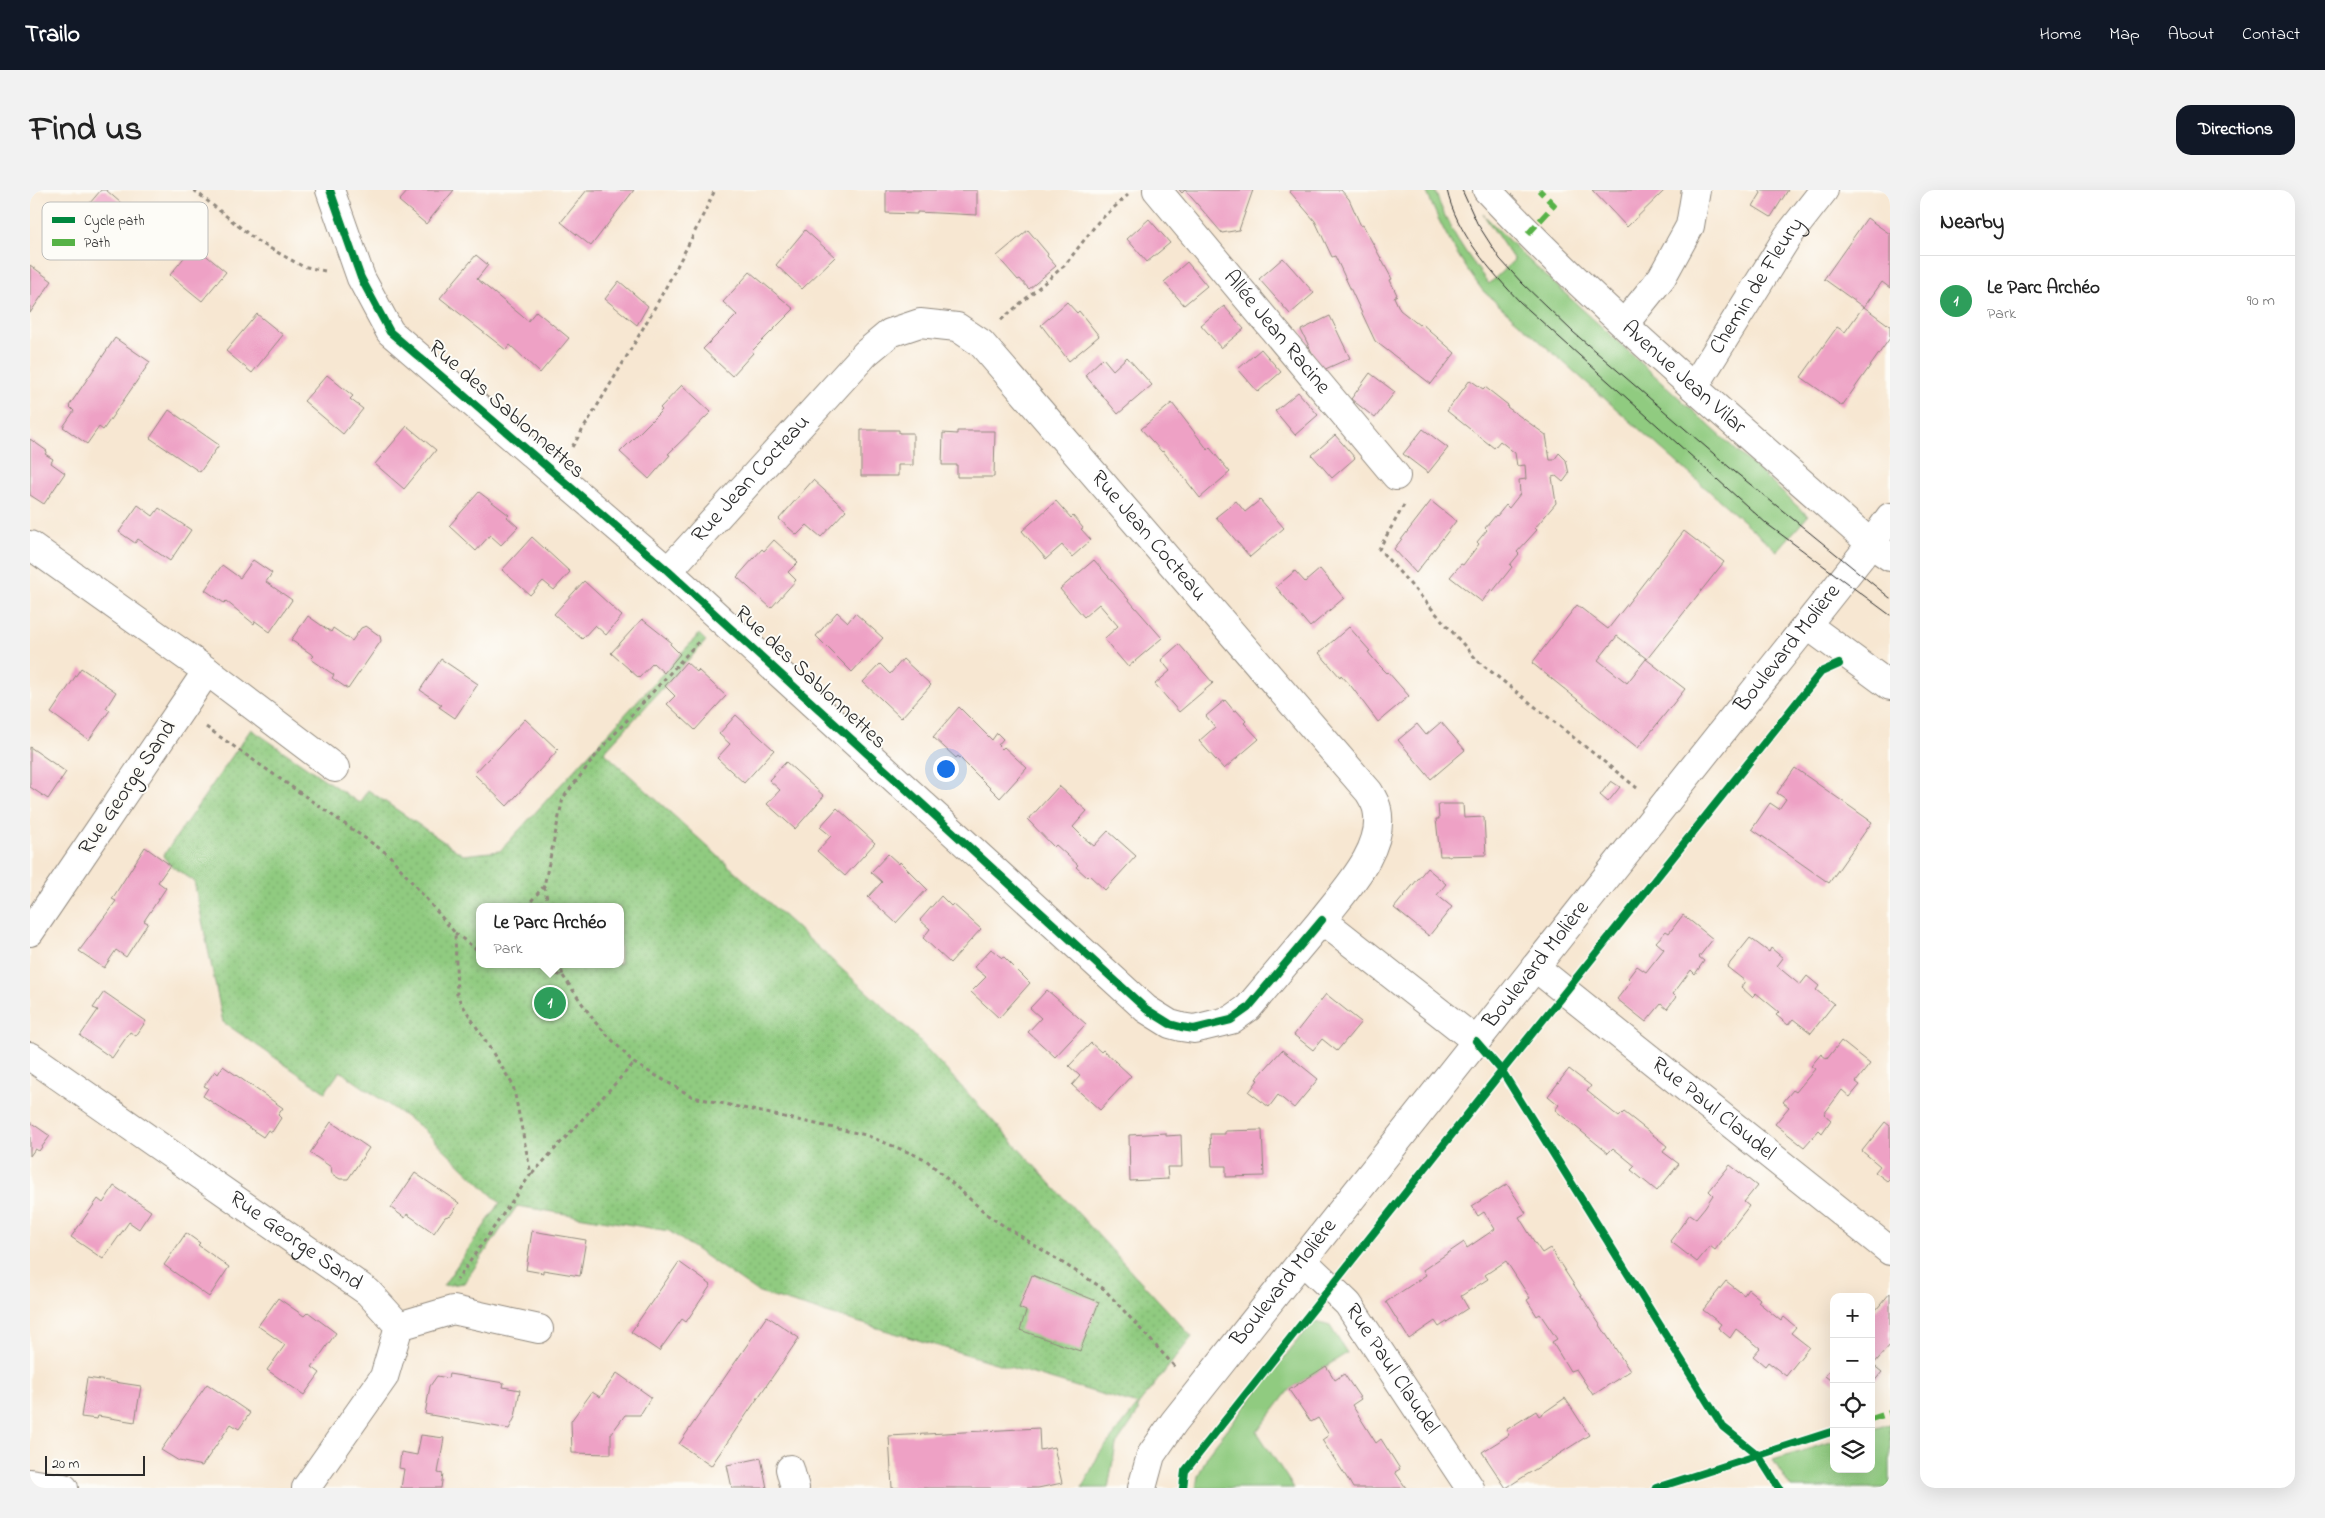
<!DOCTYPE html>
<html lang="en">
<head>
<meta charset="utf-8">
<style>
  :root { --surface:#fff; --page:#f2f2f2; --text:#222; --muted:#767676; --line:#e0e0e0; --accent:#111827 }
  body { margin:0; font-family:"Indie Flower",sans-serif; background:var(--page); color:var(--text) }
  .controls { position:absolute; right:15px; bottom:15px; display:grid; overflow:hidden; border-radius:10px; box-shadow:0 5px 20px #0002 }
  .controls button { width:45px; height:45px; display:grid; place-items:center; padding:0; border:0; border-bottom:1px solid var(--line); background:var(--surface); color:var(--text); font:25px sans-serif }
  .scale { position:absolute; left:15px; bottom:12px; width:100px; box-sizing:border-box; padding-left:5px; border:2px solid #2b2b2b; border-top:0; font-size:14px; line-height:18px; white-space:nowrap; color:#2b2b2b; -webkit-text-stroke:4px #fdfcf7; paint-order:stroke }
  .you { position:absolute; left:915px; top:578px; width:18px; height:18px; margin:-12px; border:4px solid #fff; border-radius:50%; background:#1a73e8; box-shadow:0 0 0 8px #1a73e833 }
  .badge { display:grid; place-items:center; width:32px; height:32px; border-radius:50%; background:var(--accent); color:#fff; font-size:16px; font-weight:700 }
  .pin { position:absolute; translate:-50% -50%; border:2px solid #fff; box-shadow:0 1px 5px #0006 }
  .popup { position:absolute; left:446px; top:713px; width:148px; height:65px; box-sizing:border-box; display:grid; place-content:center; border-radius:10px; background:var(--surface); filter:drop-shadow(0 1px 4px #0005); font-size:16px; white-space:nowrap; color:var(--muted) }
  .popup b { font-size:19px; color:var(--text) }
  .popup::after { content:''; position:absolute; left:50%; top:100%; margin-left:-10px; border:10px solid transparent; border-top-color:var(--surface) }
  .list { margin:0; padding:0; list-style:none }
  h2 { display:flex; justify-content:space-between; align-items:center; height:65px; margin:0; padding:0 20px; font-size:21px }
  h2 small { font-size:16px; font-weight:400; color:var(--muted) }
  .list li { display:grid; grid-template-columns:32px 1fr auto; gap:15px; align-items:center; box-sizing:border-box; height:90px; padding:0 20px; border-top:1px solid var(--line) }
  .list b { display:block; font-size:19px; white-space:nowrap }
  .list p { margin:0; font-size:16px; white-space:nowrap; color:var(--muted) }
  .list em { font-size:16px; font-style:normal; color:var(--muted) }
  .icon { flex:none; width:28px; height:28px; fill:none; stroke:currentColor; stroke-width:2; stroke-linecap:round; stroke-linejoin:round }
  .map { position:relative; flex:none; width:1860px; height:1298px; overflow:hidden; border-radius:15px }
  header { display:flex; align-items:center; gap:30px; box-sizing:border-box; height:70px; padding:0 25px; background:var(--accent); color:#fff }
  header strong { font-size:24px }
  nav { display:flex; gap:28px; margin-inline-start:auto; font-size:18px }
  .intro { display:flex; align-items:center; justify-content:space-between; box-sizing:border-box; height:120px; padding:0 30px }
  h1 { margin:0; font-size:35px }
  .button { padding:12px 22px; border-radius:15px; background:var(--accent); color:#fff; font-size:18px; font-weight:700 }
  main { display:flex; gap:30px; padding:0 30px }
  aside { flex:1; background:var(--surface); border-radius:15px; box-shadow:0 5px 20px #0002 }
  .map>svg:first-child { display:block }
  .green { fill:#90cb80; stroke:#5e7b56 }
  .garden { fill:url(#garden-dots); stroke:#5e7b56; fill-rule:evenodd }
  .building { fill:#eea1c5 }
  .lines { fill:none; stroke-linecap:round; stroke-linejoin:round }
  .minor-casing { stroke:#91897e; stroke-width:30 }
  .major-casing { stroke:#91897e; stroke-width:30 }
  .path { stroke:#91897e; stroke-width:3; stroke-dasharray:4 4; stroke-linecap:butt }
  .minor { stroke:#fff; stroke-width:28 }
  .major { stroke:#fff; stroke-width:28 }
  .tram { stroke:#2b2b2b; stroke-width:1 }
  .quiet { stroke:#56b246; stroke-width:6; stroke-dasharray:12 6; stroke-linecap:butt }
  .cycleway-casing { stroke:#fdfcf7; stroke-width:11 }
  .cycleway { stroke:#00873e; stroke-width:8 }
  .labels { text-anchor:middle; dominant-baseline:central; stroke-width:4; stroke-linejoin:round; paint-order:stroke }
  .street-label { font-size:22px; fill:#2b2b2b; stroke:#fdfcf7 }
  .key { fill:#fdfcf7; stroke:#bebdba; stroke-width:1 }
  .key-label { font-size:14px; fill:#2b2b2b }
</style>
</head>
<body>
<header>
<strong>Trailo</strong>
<nav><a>Home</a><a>Map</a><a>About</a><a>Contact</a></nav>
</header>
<div class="intro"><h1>Find us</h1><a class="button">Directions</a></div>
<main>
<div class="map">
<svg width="1860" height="1298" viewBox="0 0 1860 1298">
  <defs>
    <pattern id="garden-dots" width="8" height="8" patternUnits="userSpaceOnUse" patternTransform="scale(1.25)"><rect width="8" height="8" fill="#90cb80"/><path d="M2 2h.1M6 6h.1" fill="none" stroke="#7cae6f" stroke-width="1.8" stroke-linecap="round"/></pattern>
  </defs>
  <rect width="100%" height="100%" fill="#fdfcf7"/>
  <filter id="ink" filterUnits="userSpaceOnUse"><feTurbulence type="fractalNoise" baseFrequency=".02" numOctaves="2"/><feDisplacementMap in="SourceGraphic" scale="10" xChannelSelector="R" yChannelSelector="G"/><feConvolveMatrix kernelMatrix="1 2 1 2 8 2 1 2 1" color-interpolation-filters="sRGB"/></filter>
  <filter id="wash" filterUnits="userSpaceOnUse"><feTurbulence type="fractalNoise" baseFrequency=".0096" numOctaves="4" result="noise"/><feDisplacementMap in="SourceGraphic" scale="20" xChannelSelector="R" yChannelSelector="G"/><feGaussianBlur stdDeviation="1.12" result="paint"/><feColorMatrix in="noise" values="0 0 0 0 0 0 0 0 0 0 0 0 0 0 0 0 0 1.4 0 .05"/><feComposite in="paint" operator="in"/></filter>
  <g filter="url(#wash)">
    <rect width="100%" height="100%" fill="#f7e7d2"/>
    <path class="green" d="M1396,0H1405C1416,36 1437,65 1459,94L1484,70L1453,24L1491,63L1778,326L1747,361L1453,101C1428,68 1411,39 1396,0Z
      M1283,1131L1300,1136L1317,1163L1259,1200L1227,1242L1264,1298H1166L1168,1286L1179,1262Z
      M1108,1215V1223L1086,1255L1078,1298H1052L1069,1264Z
      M1860,1234V1298H1761L1743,1270L1804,1251V1279H1841V1240Z"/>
    <path class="garden" d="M669,444L676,451L574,562L883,844L1162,1147L1108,1215L729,1103L639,1041L487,1016L434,1093L413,1096L470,1013L392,938L310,881L295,902L193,832L164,691L140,675L133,666L221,539L329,613L338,600L433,665L470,661ZM450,717H590V774H450Z"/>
    <g id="blocks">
      <path class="building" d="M71,0H76L99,20L67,56L42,34Z
        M379,0H424L396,34L369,11Z
        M557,0H604L561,56L531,32Z
        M856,0H947V25L887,22V24L856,23Z
        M1149,0H1223L1209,40L1192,43L1155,0L1152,3Z
        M1261,0H1311L1319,9L1331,36L1333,35L1362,89L1360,90L1367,105L1364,107L1370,120L1389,135L1391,133L1425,163L1401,194L1345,151L1305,66L1302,67L1285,31L1260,2Z
        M1562,0H1635L1597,37Z
        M1729,0H1758L1741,27L1723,16L1731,3Z
        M1837,28L1860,44V98L1852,92L1834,117L1860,136V148L1812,216L1771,187L1807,137L1815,142L1833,117L1794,89Z
        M1119,29L1140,53L1117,72L1097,49Z
        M775,40L805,67L772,99L746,75Z
        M998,40L1018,64L1017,66L1026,76L999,99L990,89L988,90L967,66Z
        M161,59L169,66L172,62L196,82L172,111L140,85Z
        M446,65L458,75L447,89L498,131L506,121L539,148L510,183L480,155L476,160L410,108Z
        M1253,68L1284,103L1260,124L1229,89Z
        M1157,72L1177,96L1154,115L1134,92Z
        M0,75L22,91L0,123Z
        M720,82L764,119L722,161L723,163L702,186L673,159L707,125L693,112Z
        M589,91L618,116L607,135L575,109Z
        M1037,112L1047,123L1049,121L1069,146L1039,171L1011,135Z
        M1194,116L1214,139L1191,158L1171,135Z
        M227,124L253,145L222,183L196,161Z
        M1300,126L1320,168L1291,181L1271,140Z
        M85,148L120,172L73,240L69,237L57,254L33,237L44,221L39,216Z
        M1231,159L1251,182L1228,202L1208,179Z
        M1097,167L1122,195L1088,224L1055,185L1073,168L1083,180Z
        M1340,183L1365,202L1345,228L1321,209Z
        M297,185L323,206L320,209L333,219L313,244L274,211Z
        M1440,190L1453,199L1455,197L1478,215L1477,217L1516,245L1520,270H1524L1529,263L1536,270L1539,284L1533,292L1526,286L1522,287L1526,313L1505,338L1507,340L1487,362L1489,364L1480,375L1482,377L1463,401L1461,399L1452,412L1420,387L1431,374L1433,375L1449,354L1447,352L1457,340L1455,338L1466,325L1467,326L1476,315L1479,318L1490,304L1489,290L1496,289L1495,275L1487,276L1485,263L1470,251L1464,258L1417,221Z
        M652,195L681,222L638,264L640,265L619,289L590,262L632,220L630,218Z
        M1268,202L1288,225L1265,245L1245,221Z
        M1142,213L1178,260L1180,258L1200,282L1170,308L1133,261L1132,262L1111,239Z
        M139,220L189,255L170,282L120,248Z
        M377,236L406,260L374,299L345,274Z
        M1393,239L1418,258L1398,283L1373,264Z
        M831,240H869V243H883V275H868V286H831Z
        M927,241H965L964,287H927V275H912L913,243L927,244Z
        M1305,245L1325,268L1302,288L1282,265Z
        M0,249L17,261L15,264L23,269L21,273L35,283L14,314L0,305Z
        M783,290L816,320L791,347L777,335L767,345L749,329Z
        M449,302L479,325L477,327L488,337L471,355L460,345L446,361L419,336Z
        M1230,310L1254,338L1220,367L1186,327L1206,311L1215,322Z
        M1026,311L1041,328L1043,326L1053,338L1051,339L1061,350L1042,367L1032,355L1016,369L992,341Z
        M1401,311L1426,331L1386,383L1364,359Z
        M108,315L123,326L129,318L161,340L140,371L108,349L105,353L89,342Z
        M1654,341L1694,372L1617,469L1587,446L1568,470L1597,493L1616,469L1655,499L1608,558L1502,473L1547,415L1578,439Z
        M502,347L540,382L524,400L513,391L500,405L472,380Z
        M744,350L768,372L758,382L766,390L741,418L707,387L732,359L734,361Z
        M223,370L242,383L236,392L262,410L240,442L225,431L224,434L196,411L194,413L175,400L192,375L210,388Z
        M1064,370L1132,448L1098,477L1074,449L1088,436L1069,414L1054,427L1030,399Z
        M1290,379L1314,408L1280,437L1246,397L1265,381L1275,392Z
        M554,391L592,426L576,445L565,435L552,449L524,424Z
        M807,422L818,432L825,423L853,448L822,482L786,446Z
        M278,426L301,442L303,438L322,451L331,438L336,436L350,446L351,451L318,499L302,488L304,485L281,469L284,466L261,450Z
        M612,429L641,452L640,454L650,464L634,483L623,473L609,488L581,463Z
        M1319,437L1340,461L1338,462L1347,473L1357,483L1358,482L1379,506L1348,532L1321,496L1311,485L1310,487L1289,463Z
        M1149,454L1183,493L1149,522L1125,494L1140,481L1131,470Z
        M411,469L448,494L425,528L409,517L412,515L390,500Z
        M873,469L901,495L871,528L833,492L850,474L860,484Z
        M656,472L667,482L668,480L696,506L665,540L637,514L645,506L635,496Z
        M51,478L86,502L76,518L80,520L59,550L21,523Z
        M1195,510L1204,521L1206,520L1216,531L1214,533L1229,549L1194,579L1169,551L1185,537L1176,526Z
        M929,517L962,550L967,543L973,549L968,555L972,559L974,557L997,578L970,608L928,566L926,568L903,547Z
        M706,525L744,560L714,593L687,568L700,554L689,544Z
        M495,529L528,560L477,616L444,584Z
        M1411,532L1435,560L1401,589L1368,550L1387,534L1396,545Z
        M0,557L36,582L18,609L0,597Z
        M756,572L794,606L765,639L737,614L750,600L739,590Z
        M1765,578L1842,632L1799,693L1722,639L1740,613L1749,619L1756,609L1747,603Z
        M1581,591L1590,597L1578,612L1570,605Z
        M1029,596L1057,621L1043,637L1053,647L1064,656L1078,641L1106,666L1075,700L1059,685L1057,687L1046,677L1048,675L1026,655L1024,657L998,630Z
        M1408,614H1433L1434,628L1454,627L1456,665L1410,666L1406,629H1409Z
        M807,618L845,653L815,686L787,661L801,646L790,637Z
        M115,657L140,675L128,692L136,698L114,731L118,733L96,767L86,760L74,778L49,761L86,711L82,709Z
        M858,664L869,674L870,672L897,699L866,733L838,707L852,692L841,682Z
        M1397,678L1416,694L1407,705L1422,717L1399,746L1364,718Z
        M911,706L921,716L923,714L951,739L920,773L893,748L900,739L890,730Z
        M1653,725L1683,749L1669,767L1674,771L1665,784L1661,780L1643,804L1646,807L1637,819L1631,814L1616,832L1587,809L1601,791L1598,788L1607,776L1616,782L1634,759L1626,752L1636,741L1639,743Z
        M1720,748L1739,762L1741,758L1753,768L1747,776L1770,795L1777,786L1789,796L1786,800L1804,814L1781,843L1763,829L1758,835L1746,825L1749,822L1726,803L1722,807L1711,797L1715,791L1697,777Z
        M961,759L972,768L974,767L1000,793L969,828L941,802L956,787L944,777Z
        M1017,800L1056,834L1025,867L998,842L1011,828L1000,818Z
        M74,802L116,831L106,846L100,842L82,868L50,846L68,820L63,818Z
        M1296,804L1331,832L1307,861L1292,849L1283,860L1264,845Z
        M1811,851L1840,874L1826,892L1830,895L1820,907L1812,900L1794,924L1801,930L1792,943L1789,940L1774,957L1745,934L1759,917L1753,912L1763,900L1766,902L1785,879L1781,876L1791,864L1797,869Z
        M1061,853L1071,862L1073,860L1101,886L1070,920L1042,895L1050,886L1039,876Z
        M1252,860L1288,889L1264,918L1248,905L1239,917L1219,902L1228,890L1226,889Z
        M193,876L253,918L248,925L251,928L242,942L238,940L233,947L173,906L178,898L174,896L185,881L188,884Z
        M1539,879L1561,896L1557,901L1589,927L1594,922L1637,956L1633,962L1649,974L1627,1001L1601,980L1605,976L1583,958L1578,963L1525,920L1529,915L1518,906Z
        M0,932L20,946L9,961L5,959L0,966Z
        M301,932L339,958L318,989H310L302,984L301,977L280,963Z
        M1855,932L1860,936V988L1857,991L1845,982L1850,976L1832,961Z
        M1232,940L1234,986L1196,987V976H1182L1180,944H1195V941Z
        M1136,943V946L1151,945L1152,977H1137L1138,989L1100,991L1099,945Z
        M1700,975L1727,996L1714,1012L1719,1016L1685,1060L1680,1056L1667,1072L1640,1051L1660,1024L1666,1028L1675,1017L1683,1005L1679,1001Z
        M385,983L429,1013L421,1025L415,1027L404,1043L377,1024L375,1028L361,1018Z
        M1477,994L1496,1023L1489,1027L1505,1053L1512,1063L1520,1058L1600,1181L1563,1205L1546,1179L1540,1181L1522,1152L1527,1149L1510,1124L1507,1126L1497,1110L1500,1108L1476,1071L1455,1085L1458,1089L1431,1106L1438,1118L1409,1137L1405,1131L1379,1149L1356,1112L1396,1085L1393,1080L1434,1052L1437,1058L1465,1039L1454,1022L1448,1026L1442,1016Z
        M84,996L121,1021L109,1039L99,1032L73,1069L41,1047L68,1009L73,1013Z
        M502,1041L556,1050L550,1086L513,1080V1083L496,1080Z
        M156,1043L170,1053L168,1055L199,1077L179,1107L134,1075Z
        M649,1072L681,1095L656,1132L652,1129L629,1161L601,1142Z
        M1002,1085L1069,1112L1050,1161L990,1140L996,1121L989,1118Z
        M1696,1091L1714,1105L1718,1099L1730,1109L1728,1112L1751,1131L1754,1127L1766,1137L1761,1143L1779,1157L1756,1186L1738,1172L1735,1176L1723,1166L1730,1158L1706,1139L1700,1148L1688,1138L1691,1134L1673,1120Z
        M1860,1103V1155L1843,1175L1852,1182L1842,1194L1841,1116L1846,1120Z
        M248,1108L274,1126L278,1122L306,1143L282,1177L290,1183L274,1205L237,1180L255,1155L228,1136Z
        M737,1126L769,1148L681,1276L649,1254Z
        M1804,1175V1193L1795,1186Z
        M1296,1176L1305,1190L1314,1184L1331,1209L1322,1215L1346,1253L1351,1249L1370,1279L1365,1282L1376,1298H1323L1319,1291L1292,1250L1299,1245L1288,1228L1281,1232L1259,1200Z
        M587,1183L621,1207L610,1225H595L581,1244V1264L542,1263L541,1231L562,1202L570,1207Z
        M419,1184L474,1193L473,1197L490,1200L485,1227L479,1239L395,1224L400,1196L407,1186L418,1188Z
        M57,1188L111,1196L105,1232L68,1226L67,1229L51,1227Z
        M177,1194L220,1223L209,1239L201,1234L172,1276L149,1271L131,1260Z
        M1535,1208L1559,1245L1476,1298L1452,1262L1479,1245L1476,1240L1506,1221L1509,1226Z
        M1009,1238L1010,1260L1024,1257L1032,1293L1008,1298H862L859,1246Z
        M391,1245L414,1248L408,1283L413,1284L411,1298H371L374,1279L369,1278L371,1262L387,1265Z
        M731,1268L737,1298H702L697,1275Z"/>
    </g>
  </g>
  <g filter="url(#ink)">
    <use href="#blocks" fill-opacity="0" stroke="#91897e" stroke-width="1"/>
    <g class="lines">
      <defs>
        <g id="minor">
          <path d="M300,0L331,88L360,142L638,381L1116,819L1140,834L1151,837L1164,839L1201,830L1218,818L1292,730"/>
          <path id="s1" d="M1127,0L1366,286"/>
          <path d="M1595,133L1632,87L1660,36L1666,0"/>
          <path id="s2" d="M1664,197L1758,46L1794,0"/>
          <path d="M0,355L177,481L0,742"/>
          <path id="s3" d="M638,381L836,163L860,143L890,133L927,137L951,153L1339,602C1342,607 1346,614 1347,619C1356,659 1314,701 1292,730L1446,851"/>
          <path d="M1777,435L1860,496"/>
          <path d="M177,481L305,578"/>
          <path id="s4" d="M1505,777L1860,1061"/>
          <path id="s5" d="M0,866L338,1102L369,1136L354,1187L276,1298"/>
          <path id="s6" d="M1272,1070L1318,1114L1440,1298"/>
          <path d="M369,1136L423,1120L509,1139"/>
          <path d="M760,1279L765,1298"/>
          <path d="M0,1293L34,1298"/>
          <path id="s7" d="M1112,1298L1121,1265L1144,1232L1841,354L1860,327"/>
        </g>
        <g id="major">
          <path id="s8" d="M1457,0C1576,127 1712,238 1841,354L1860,367"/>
        </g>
      </defs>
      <use href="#minor" class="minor-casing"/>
      <use href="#major" class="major-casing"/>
      <path class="path" d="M164,0L227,51L272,76L295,81
        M971,130L1035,75L1068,32L1098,5
        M542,257C594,173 643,90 685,0
        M1374,315L1349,359L1449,472L1607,598
        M176,537L359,665L425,743L427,806L483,895L501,984L427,1090
        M514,696L519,717
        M496,717L514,696L533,608L571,559L669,451
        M425,743L450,762
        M488,774L533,786L530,774
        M533,786L565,832L604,873L663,907L836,945L895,969L960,1027L1074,1099L1147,1179
        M502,984L604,873"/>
      <use href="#minor" class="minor"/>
      <use href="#major" class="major"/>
      <path class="tram" d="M1417,0C1426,43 1461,81 1490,112L1737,334L1860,425
        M1432,0L1447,33L1470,69L1492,93L1543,142L1699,277L1860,408"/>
      <path class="quiet" d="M1498,44L1524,15L1509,0
        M1841,1229L1860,1223"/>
      <defs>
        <path id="cycleway" d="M300,0L331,88L360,142L638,381L1116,819L1140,834L1151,837L1164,839L1201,830L1218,818L1292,730
          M1446,851L1472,881L1693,1237L1728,1265L1749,1298
          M1153,1298L1155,1281L1472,881L1791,482L1809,474
          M1626,1298L1804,1241"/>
      </defs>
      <use href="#cycleway" class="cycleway-casing"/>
      <use href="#cycleway" class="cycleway"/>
    </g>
  </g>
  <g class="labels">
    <g class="street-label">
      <text stroke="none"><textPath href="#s2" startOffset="119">Chemin de Fleury</textPath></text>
      <text stroke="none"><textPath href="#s1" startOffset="186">Allée Jean Racine</textPath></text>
      <text stroke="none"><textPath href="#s8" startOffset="272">Avenue Jean Vilar</textPath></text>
      <text transform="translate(476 220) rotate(41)">Rue des Sablonnettes</text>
      <text stroke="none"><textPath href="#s3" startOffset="124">Rue Jean Cocteau</textPath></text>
      <text stroke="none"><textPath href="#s3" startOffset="679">Rue Jean Cocteau</textPath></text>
      <text stroke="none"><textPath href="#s7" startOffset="1062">Boulevard Molière</textPath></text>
      <text transform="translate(780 488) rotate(43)">Rue des Sablonnettes</text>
      <text transform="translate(98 598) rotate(-56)">Rue George Sand</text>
      <text stroke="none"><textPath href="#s7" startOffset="658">Boulevard Molière</textPath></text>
      <text stroke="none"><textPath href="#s4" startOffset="228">Rue Paul Claudel</textPath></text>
      <text stroke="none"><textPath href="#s5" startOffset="324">Rue George Sand</textPath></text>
      <text stroke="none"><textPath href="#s7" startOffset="252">Boulevard Molière</textPath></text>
      <text stroke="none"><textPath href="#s6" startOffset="142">Rue Paul Claudel</textPath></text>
    </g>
  </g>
  <rect x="12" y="12" width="166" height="58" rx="8" class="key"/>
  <rect x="22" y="27" width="23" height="6" fill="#00873e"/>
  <rect x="22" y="49" width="23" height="7" fill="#56b246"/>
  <g class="key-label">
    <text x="54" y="35">Cycle path</text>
    <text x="54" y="57">Path</text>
  </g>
</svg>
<div class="controls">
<button>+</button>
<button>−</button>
<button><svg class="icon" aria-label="locate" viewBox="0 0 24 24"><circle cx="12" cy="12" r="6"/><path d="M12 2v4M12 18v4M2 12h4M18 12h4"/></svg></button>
<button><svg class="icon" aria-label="layers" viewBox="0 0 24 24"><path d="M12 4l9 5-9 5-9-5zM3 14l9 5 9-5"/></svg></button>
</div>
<div class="scale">20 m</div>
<div class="you"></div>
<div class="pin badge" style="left:520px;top:813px;background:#2e9e5b">1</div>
<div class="popup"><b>Le Parc Archéo</b>Park</div>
</div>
<aside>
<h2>Nearby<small></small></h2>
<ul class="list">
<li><span class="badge" style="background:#2e9e5b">1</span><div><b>Le Parc Archéo</b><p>Park</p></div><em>90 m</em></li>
</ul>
</aside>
</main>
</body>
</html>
